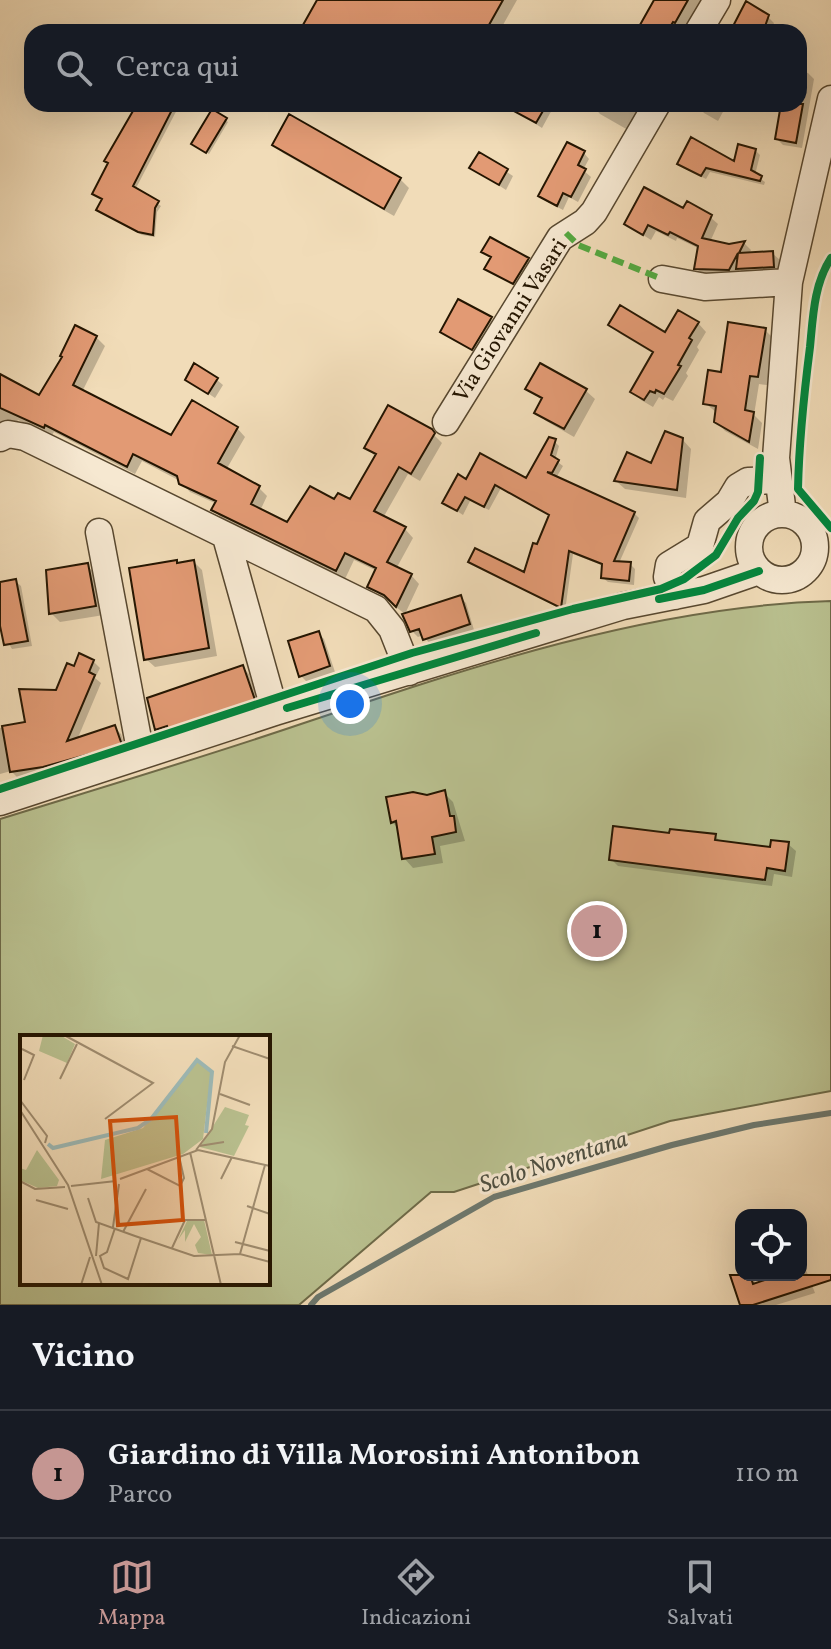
<!DOCTYPE html>
<html lang="it">
<head>
<meta charset="utf-8">
<style>
  :root { --surface:#171b24; --page:#242831; --text:#f1f3f6; --muted:#9ea1a6; --line:#363941; --accent:#c59692 }
  body { margin:0; font-family:Vollkorn,serif; background:var(--page); color:var(--text) }
  .controls { position:absolute; right:24px; bottom:24px; display:grid; overflow:hidden; border-radius:16px; box-shadow:0 8px 32px #0002 }
  .controls button { width:72px; height:72px; display:grid; place-items:center; padding:0; border:0; border-bottom:2px solid var(--line); background:var(--surface); color:var(--text); font:40px sans-serif }
  .you { position:absolute; left:350px; top:704px; width:28px; height:28px; margin:-20px; border:6px solid #fff; border-radius:50%; background:#1a73e8; box-shadow:0 0 0 12px #1a73e833 }
  .badge { display:grid; place-items:center; width:52px; height:52px; border-radius:50%; background:var(--accent); color:#111; font-size:26px; font-weight:700 }
  .pin { position:absolute; translate:-50% -50%; border:4px solid #fff; box-shadow:0 2px 8px #0006 }
  .list { margin:0; padding:0; list-style:none }
  h2 { display:flex; justify-content:space-between; align-items:center; height:104px; margin:0; padding:0 32px; font-size:34px }
  h2 small { font-size:26px; font-weight:400; color:var(--muted) }
  .list li { display:grid; grid-template-columns:52px 1fr auto; gap:24px; align-items:center; box-sizing:border-box; height:128px; padding:0 32px; border-top:2px solid var(--line) }
  .list b { display:block; font-size:30px; white-space:nowrap }
  .list p { margin:0; font-size:26px; white-space:nowrap; color:var(--muted) }
  .list em { font-size:26px; font-style:normal; color:var(--muted) }
  .icon { flex:none; width:44px; height:44px; fill:none; stroke:currentColor; stroke-width:2; stroke-linecap:round; stroke-linejoin:round }
  .map { position:relative; flex:none; width:831px; height:1305px; overflow:hidden }
  .search { position:absolute; background:var(--surface); box-shadow:0 8px 32px #0002; left:24px; right:24px; top:24px; height:88px; display:flex; align-items:center; gap:20px; box-sizing:border-box; padding:0 28px; border-radius:24px; color:var(--muted); font-size:30px }
  .sheet { height:232px; background:var(--surface) }
  nav { display:flex; justify-content:space-around; align-items:center; box-sizing:border-box; height:112px; border-top:2px solid var(--line); background:var(--surface); font-size:22px; color:var(--muted) }
  nav a { display:grid; justify-items:center; gap:4px }
  nav .on { color:var(--accent) }
  .map>svg:first-child { display:block }
  .green { fill:#b9c08f; stroke:#6e6a48; stroke-width:2; fill-rule:evenodd }
  .shadow { fill:#0003 }
  .lines { fill:none; stroke-linecap:round; stroke-linejoin:round }
  .stream { stroke:#6d786e; stroke-width:6 }
  .building { fill:#e29a74; stroke:#241501; stroke-width:2 }
  .minor-casing { stroke:#57472f; stroke-width:29 }
  .minor { stroke:#f6e8d1; stroke-width:26 }
  .quiet { stroke:#53a940; stroke-width:6; stroke-dasharray:12 6; stroke-linecap:butt }
  .cycleway-casing { stroke:#f6e8d1; stroke-width:13 }
  .cycleway { stroke:#00873e; stroke-width:8 }
  .labels { text-anchor:middle; dominant-baseline:central; stroke-width:6; stroke-linejoin:round; paint-order:stroke }
  .street-label { font-size:22px; fill:#241501; stroke:#f6e8d1 }
  .water-label { font-size:24px; font-style:italic; fill:#4e4f41; stroke:#f6e8d1 }
  .inset-river { fill:none; stroke:#9dbab7; stroke-width:4 }
  .inset-road { fill:none; stroke:#9f8c6f; stroke-width:2 }
  .view { fill:#d4520b; fill-opacity:0.15; stroke:#d4520b; stroke-width:4 }
  .inset-edge { fill:none; stroke:#241501; stroke-width:4 }
</style>
</head>
<body>
<div class="map">
<svg width="831" height="1305" viewBox="0 0 831 1305">
  <rect width="100%" height="100%" fill="#f1dcb8"/>
  <filter id="stains"><feTurbulence type="fractalNoise" baseFrequency=".0025" numOctaves="4"/><feColorMatrix values="0 0 0 0 .2 0 0 0 0 .09 0 0 0 0 .02 0 0 0 .5 -.17"/></filter>
  <radialGradient id="worn" r=".72"><stop offset=".6" stop-color="#630" stop-opacity="0"/><stop offset="1" stop-color="#630" stop-opacity=".3"/></radialGradient>
  <path class="green" d="M831,601V1091L670,1121L454,1192H431L299,1305H0V819C100,788 201,758 301,724C470,667 651,606 831,601ZM22,1037H268V1283H22Z"/>
  <path class="shadow" d="M320,0H517L499,32H302Z
    M656,0H702L685,31L682,29L681,32H638Z
    M768,17L774,23L770,32H732Z
    M799,71L808,73L814,79L802,148L783,145L777,139L783,104H799Z
    M139,104H180L135,190L161,206L157,212L155,237L142,235L102,213Z
    M505,104H552L554,106L542,128Z
    M591,104H642L628,130L600,114Z
    M700,104H732L727,112L724,110L718,121L704,113L699,107Z
    M225,120L228,122L209,154L196,146Z
    M274,144L400,179L409,188L394,216L283,153Z
    M755,150L760,155L755,175L765,182L764,185L710,172L706,179L684,168L735,164Z
    M584,153L589,159L583,170L591,177L578,202L569,197L563,210L546,201L540,195Z
    M479,154L513,176L506,190L472,168Z
    M683,211L710,217L718,224L710,242L729,246L745,244L751,250L749,254L772,253L780,260L781,273L745,275L740,270L736,276L703,275L696,268L700,249L677,238L676,241L656,231L651,240L626,224Z
    M484,251L528,259L533,265L519,288L487,268L492,259Z
    M490,319L496,324L478,354L442,331Z
    M698,323L706,332L697,347L699,350L686,373L688,376L673,401L665,397L663,400L659,397L653,407L641,400L632,391L654,354L619,333L611,325L665,334Z
    M765,330L774,339L767,385L759,384L754,415L762,423L758,449L725,431L716,421L717,413L705,403L723,374Z
    M96,337L105,346L82,392L172,437L237,428L245,437L226,470L259,488L267,496L260,511L288,525L335,502L351,501L376,457L366,447L433,434L442,443L420,481L408,474L383,518L405,529L413,538L396,569L411,575L419,584L405,614L370,587L377,571L354,560L345,579L222,519L214,510L217,504L190,492L180,481L142,461L135,474L54,432L52,435L18,420L14,427L0,434V376L40,398Z
    M187,379L217,380L223,385L215,398Z
    M528,389L585,390L595,399L574,437L546,421L536,412L543,401Z
    M682,439L691,449L686,498L625,489L616,481L652,465Z
    M554,441L559,446L555,460L563,466L556,478L634,513L639,518L619,563L630,564L635,569L634,585L608,582L603,578L604,566L573,554L565,611L470,561L525,575L550,516L501,488L489,510L470,501L463,515L445,503L467,481L527,480Z
    M194,562L202,570L217,656L155,667L146,659L178,565Z
    M87,566L97,575L104,615L60,622L51,613Z
    M15,581L21,586L32,646L12,649L0,629V584Z
    M460,597L466,603L474,630L430,644L423,635L418,637L412,631Z
    M318,633L324,639L335,672L307,682L301,676Z
    M93,661L100,668L95,678L101,683L77,740L115,728L121,734L127,752L51,772L18,778L11,771L0,774V728L27,724L58,692L75,668Z
    M243,668L249,674L259,706L176,734L173,731L163,735L157,729Z
    M444,793L453,802L465,841L440,846L443,863L413,868L404,858L399,829L392,822L427,797Z
    M671,836H715L722,843L771,850L788,844L796,851L792,877L774,874L772,886L618,866L611,859Z
    M801,1257L815,1293L776,1305H742L732,1276L741,1273V1275H752L756,1285L785,1275H801Z"/>
  <g class="lines">
    <path class="stream" d="M311,1305L318,1297L494,1197L672,1145L754,1125L831,1113"/>
  </g>
  <path class="building" d="M317,0H503L485,32H299Z
    M654,0H688L675,23L673,22L667,32H636Z
    M746,1L769,15L763,32H730Z
    M137,104H175L133,186L159,201L155,208L153,235L138,232L96,210L102,199L92,194L108,163L104,161Z
    M501,104H547L536,123Z
    M781,104H803L796,143L775,139Z
    M212,109L227,118L206,153L191,144Z
    M289,114L401,178L384,209L272,145Z
    M691,137L734,161L738,144L756,149L751,170L762,176L760,181L706,168L701,176L677,164Z
    M567,142L585,151L578,165L586,169L571,197L563,193L557,206L538,196Z
    M479,152L508,169L499,185L469,168Z
    M644,187L683,208L687,201L712,215L702,238L729,244L745,241L739,253L773,251L774,267L736,269L738,253L729,270L694,269L698,246L670,232L668,235L648,225L643,235L624,224Z
    M490,237L529,258L513,284L484,269L491,257L481,252Z
    M458,299L492,317L472,350L440,332Z
    M620,305L665,332L678,310L699,322L689,338L692,340L678,365L681,366L664,394L656,390L655,393L650,391L644,400L630,392L653,352L608,325Z
    M728,322L766,328L758,377L750,376L745,410L754,412L749,442L714,422L716,406L703,404L708,370L721,372Z
    M75,325L97,336L73,385L171,435L192,400L238,427L218,463L260,486L251,504L287,522L310,486L334,499L338,493L350,499L376,454L364,448L388,405L432,429L435,433L411,474L399,467L374,511L406,527L387,562L412,574L396,607L384,595L367,587L376,568L345,553L336,571L211,510L216,501L179,484L177,476L133,454L127,467L45,425L44,428L0,408V374L39,395L62,357L60,356Z
    M194,363L218,378L208,394L185,380Z
    M540,363L587,389L564,429L534,413L542,398L525,389Z
    M665,431L683,438L677,490L614,481L627,452L651,463Z
    M549,437L556,439L551,455L559,460L552,473L547,472L635,512L614,561L631,562L629,581L601,578L602,564L569,551L561,608L468,562L475,548L524,572L533,543L537,544L549,515L495,485L484,507L465,497L457,511L442,503L458,474L466,479L480,453L526,478Z
    M177,560V563L194,560L209,648L144,660L129,568Z
    M88,563L96,606L49,614L46,570Z
    M16,579L28,641L4,645L0,626V582Z
    M461,595L470,624L423,640L419,629L410,632L402,614Z
    M319,631L330,666L299,677L288,641Z
    M79,653L94,660L89,672L95,675L67,741L115,725L122,745L43,767L10,772L2,726L25,722L19,689L56,690L67,663L74,666Z
    M243,665L255,700L168,730L167,726L155,730L147,698Z
    M445,790L450,816H454L456,832L432,837L435,854L402,859L396,821L391,823L386,797L413,792L427,795Z
    M613,826L669,833L670,829L716,834L715,840L770,847L771,840L789,842L785,871L767,868L765,880L609,860Z
    M730,1275H750L753,1284L779,1275H831V1280L753,1305H740Z"/>
  <g class="lines">
    <defs>
      <path id="minor" d="M698,32L717,0
        M662,279L705,287L789,282
        M446,422L560,238L585,222L594,212L657,104
        M0,438L8,434L25,437L376,609L392,629L409,672
        M783,514L776,458L789,282L831,99
        M749 547a33 33 0 1 1 66 0a33 33 0 1 1-66 0Z
        M99,532L141,755
        M226,537L275,712
        M675,596L667,577L669,565L700,546L707,521L729,502L738,487L748,481L777,480
        M0,802L275,712L623,606L704,590L759,571"/>
    </defs>
    <use href="#minor" class="minor-casing"/>
    <use href="#minor" class="minor"/>
    <path class="quiet" d="M566,233L578,245L662,279"/>
    <defs>
      <path id="cycleway" d="M831,258C814,284 813,316 810,347C804,394 799,441 798,489L831,528
        M659,599L704,590L759,571
        M287,708L536,633
        M0,789L412,653L573,609L661,589L684,579L716,555L738,518L754,501L758,492L760,458"/>
    </defs>
    <use href="#cycleway" class="cycleway-casing"/>
    <use href="#cycleway" class="cycleway"/>
  </g>
  <g class="labels">
    <g class="street-label">
      <text transform="translate(511 321) rotate(-57)">Via Giovanni Vasari</text>
    </g>
    <g class="water-label">
      <text transform="translate(554 1163) rotate(-18)">Scolo Noventana</text>
    </g>
  </g>
  <g transform="translate(20 1035)">
    <rect width="250" height="250" fill="#f1dcb8"/>
    <path d="M23,0H40L55,9L47,28L19,16ZM177,26L191,38L183,104L163,119L81,144L85,105L123,93ZM205,72L229,80L225,90L229,91L214,121L180,112ZM17,115L39,145L37,151L18,153L0,145V133L6,135ZM184,185L192,220L178,218L175,210L181,202L174,189L165,207V195L158,205L167,186Z" fill="#b9c08f"/>
    <path class="inset-river" d="M28,109L33,113L118,93L131,84L177,25L192,37L186,98"/>
    <path class="inset-road" d="M44,0L133,48L85,84M212,11L250,24M2,14L14,20L4,45M40,44L57,9M200,59L230,70M0,65L27,101L25,108M0,75L48,150L82,250M179,111L204,107M176,115L192,94L205,27L220,0M170,117L201,250M127,134L160,151L164,143L159,121M100,144L178,115L250,131M201,144L212,122M0,146L15,154L45,152M51,151L96,146M68,163L76,187L115,201L174,221L220,219L250,227M16,165L48,174M227,171L250,179M93,192L99,149M95,193L87,217L80,221L84,233L108,244L121,203M103,197L126,154M215,207L250,216M152,213L165,185H186M220,219L245,130M76,221L79,188M61,250L70,222"/>
    <path class="view" d="M156,82L163,185L98,190L90,86Z"/>
    <rect width="250" height="250" class="inset-edge"/>
  </g>
  <rect width="100%" height="100%" filter="url(#stains)"/>
  <rect width="100%" height="100%" fill="url(#worn)"/>
</svg>
<div class="controls">
<button><svg class="icon" aria-label="locate" viewBox="0 0 24 24"><circle cx="12" cy="12" r="6"/><path d="M12 2v4M12 18v4M2 12h4M18 12h4"/></svg></button>
</div>
<div class="you"></div>
<div class="pin badge" style="left:597px;top:931px">1</div>
<div class="search"><svg class="icon" aria-label="search" viewBox="0 0 24 24"><circle cx="10" cy="10" r="6"/><path d="M15 15l6 6"/></svg>Cerca qui</div>
</div>
<section class="sheet">
<h2>Vicino<small></small></h2>
<ul class="list">
<li><span class="badge">1</span><div><b>Giardino di Villa Morosini Antonibon</b><p>Parco</p></div><em>110 m</em></li>
</ul>
</section>
<nav>
<a class="on"><svg class="icon" aria-label="map" viewBox="0 0 24 24"><path d="M3 6l6-2 6 2 6-2v14l-6 2-6-2-6 2zM9 4v14M15 6v14"/></svg>Mappa</a>
<a><svg class="icon" aria-label="directions" viewBox="0 0 24 24"><path d="M12 3l9 9-9 9-9-9zM9 14v-3h6M13 9l2 2-2 2"/></svg>Indicazioni</a>
<a><svg class="icon" aria-label="saved" viewBox="0 0 24 24"><path d="M7 4h10v16l-5-4-5 4z"/></svg>Salvati</a>
</nav>
</body>
</html>
